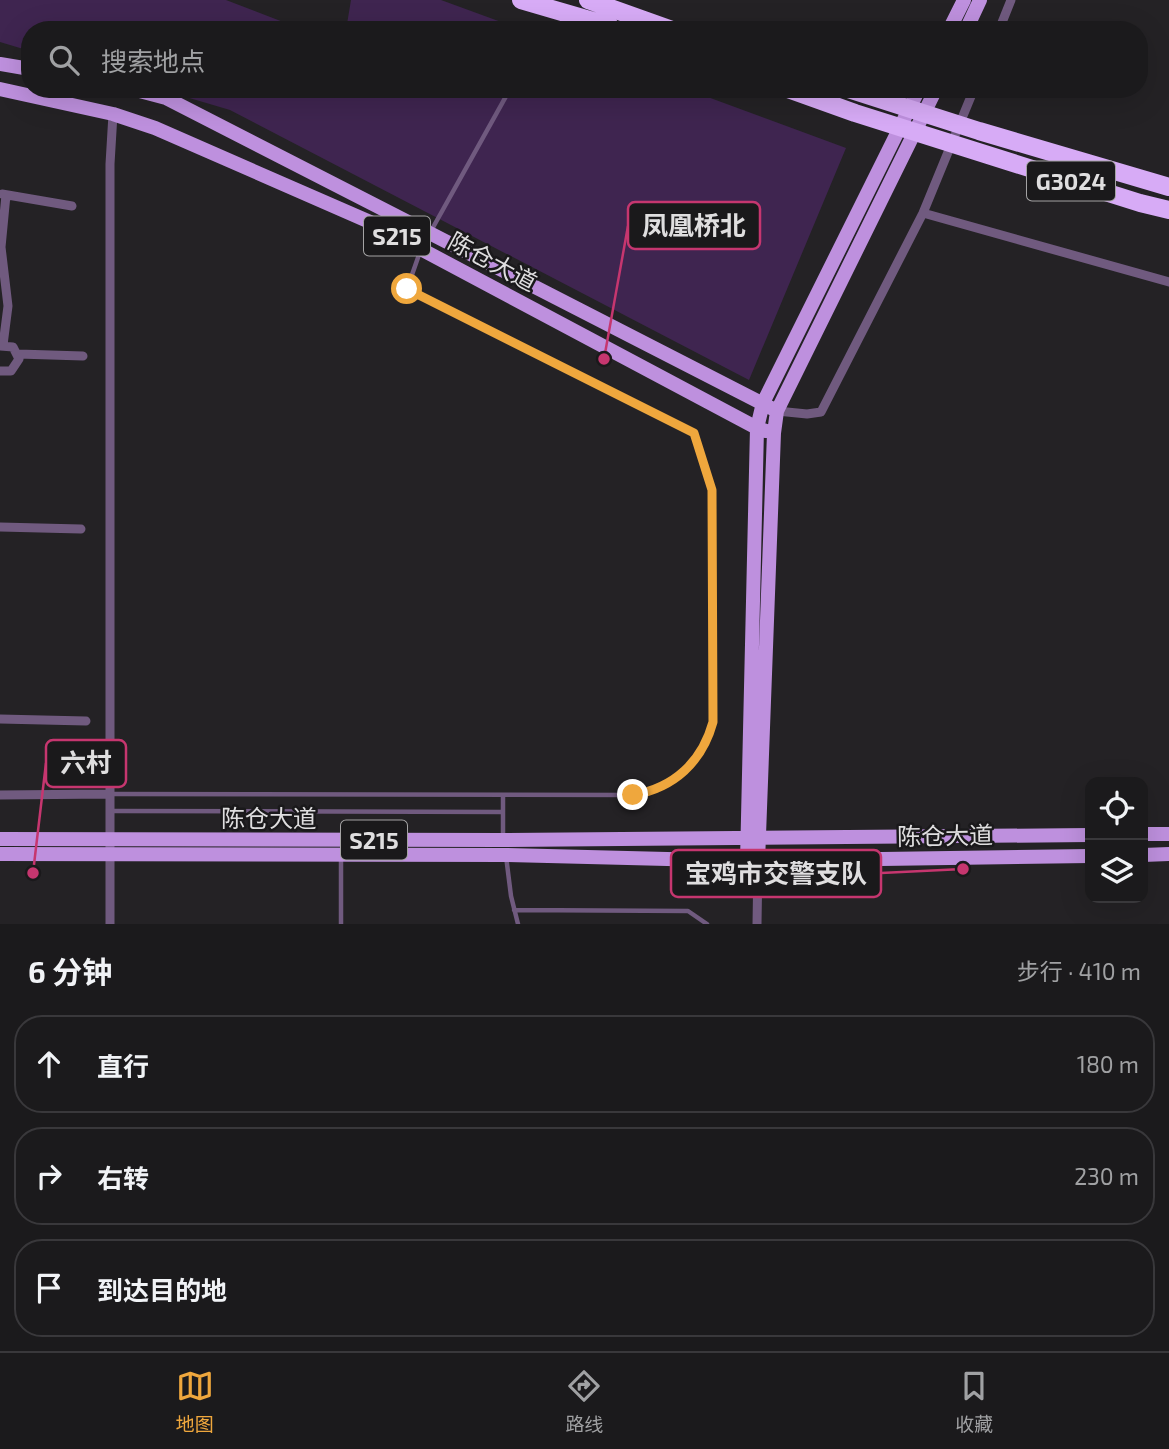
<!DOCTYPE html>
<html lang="zh">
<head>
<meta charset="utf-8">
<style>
  :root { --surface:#1b1a1c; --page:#282729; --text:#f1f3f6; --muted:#a0a1a3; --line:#39383b; --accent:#efa73d }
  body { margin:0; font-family:"Exo 2","Noto Sans SC",sans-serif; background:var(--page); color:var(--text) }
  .controls { position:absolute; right:21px; bottom:21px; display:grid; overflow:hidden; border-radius:14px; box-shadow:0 7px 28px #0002 }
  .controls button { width:63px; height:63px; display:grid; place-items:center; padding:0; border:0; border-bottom:2px solid var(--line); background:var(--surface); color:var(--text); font:35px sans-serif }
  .stop { position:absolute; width:21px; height:21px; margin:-16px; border:5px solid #efa73d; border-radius:50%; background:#fff }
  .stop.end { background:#efa73d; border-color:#fff; box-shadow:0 2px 7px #0008 }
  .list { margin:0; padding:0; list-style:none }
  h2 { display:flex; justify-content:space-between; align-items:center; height:91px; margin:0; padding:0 28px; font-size:30px }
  h2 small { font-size:23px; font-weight:400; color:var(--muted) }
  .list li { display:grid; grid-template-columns:46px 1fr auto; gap:21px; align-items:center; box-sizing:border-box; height:98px; margin:0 14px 14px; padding:0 14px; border:2px solid var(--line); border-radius:28px }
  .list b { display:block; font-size:26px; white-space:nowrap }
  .list em { font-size:23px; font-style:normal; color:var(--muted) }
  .icon { flex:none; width:38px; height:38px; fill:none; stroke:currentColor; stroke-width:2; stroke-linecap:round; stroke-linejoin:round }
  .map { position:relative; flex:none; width:1169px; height:924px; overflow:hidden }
  .search { position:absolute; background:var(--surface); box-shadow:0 7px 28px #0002; left:21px; right:21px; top:21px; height:77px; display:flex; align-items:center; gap:18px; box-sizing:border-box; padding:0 24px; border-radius:28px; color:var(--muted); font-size:26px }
  .sheet { height:427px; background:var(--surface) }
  nav { display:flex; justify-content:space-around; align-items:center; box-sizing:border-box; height:98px; border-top:2px solid var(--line); background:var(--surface); font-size:19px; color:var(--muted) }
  nav a { display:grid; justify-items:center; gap:4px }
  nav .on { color:var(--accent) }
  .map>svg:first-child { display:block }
  .green { fill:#3f2550 }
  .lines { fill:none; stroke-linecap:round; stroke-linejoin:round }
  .service { stroke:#705a7f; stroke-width:4.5 }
  .minor { stroke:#705a7f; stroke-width:9 }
  .primary { stroke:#be90de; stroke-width:14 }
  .motorway { stroke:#d7abf6; stroke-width:18 }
  .route { stroke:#efa73d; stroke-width:9 }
  .labels { text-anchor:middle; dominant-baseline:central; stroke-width:5; stroke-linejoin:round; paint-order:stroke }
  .shield { fill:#1a191b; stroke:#a4a3a4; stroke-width:2 }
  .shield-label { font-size:23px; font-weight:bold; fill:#dfdedf }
  .street-label { font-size:24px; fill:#dfdedf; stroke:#1a191b }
  .leader { fill:none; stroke:#c6366f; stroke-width:2.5 }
  .callout-dot { fill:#c6366f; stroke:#1a191b; stroke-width:2.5 }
  .callout { fill:#1a191b; stroke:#c6366f; stroke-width:2.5 }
  .callout-label { font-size:26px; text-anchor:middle; font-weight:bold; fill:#dfdedf }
</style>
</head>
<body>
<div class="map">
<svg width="1169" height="924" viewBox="0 0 1169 924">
  <rect width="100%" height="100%" fill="#242225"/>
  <path class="green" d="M0,0H226L304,30H30V51L0,42Z
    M351,0H441L523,30H346Z
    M159,89H686L846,148L749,380L230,110Z"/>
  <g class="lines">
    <path class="service" d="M111,794L633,795C674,787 702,762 713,722L712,490L694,433L407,289L421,249L510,89
      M503,795V836
      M112,811L503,812
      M506,856L511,896L518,924
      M514,910L688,911L707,924
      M341,924V856"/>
    <path class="minor" d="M999,30L1011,0
      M2,194L72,206
      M923,213L1169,282
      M3,345L8,306L1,247L6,195
      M0,346L13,347L19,359L11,371H0
      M18,354L83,356
      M777,411L807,414L821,412L923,213L974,89
      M0,527L81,529
      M0,719L86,721
      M0,795L109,794
      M110,924V164L113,114
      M757,924L758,862"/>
    <path class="primary" d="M949,30L964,0
      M966,30L980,0
      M0,64L30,69
      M0,89L113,114L155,128L370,222L757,428L766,431
      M132,89L166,98L777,411L774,433L758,862
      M919,89L763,403L757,428L747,861L1090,856
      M777,411L936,89
      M1143,834H1169
      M0,839L503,840L1090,835
      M0,854L506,855L747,861
      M1143,855L1169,854"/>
    <path class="motorway" d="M521,0L610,26
      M588,0L672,30
      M788,89L855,113L1140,203L1169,210
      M848,89L979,131L1169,187"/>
  </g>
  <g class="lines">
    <path class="route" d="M407,289L694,433L712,490L713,722C702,762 674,788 633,795"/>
  </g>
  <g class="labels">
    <g class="shield">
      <rect x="1027" y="161.5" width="88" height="39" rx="5"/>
      <rect x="364" y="216.5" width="66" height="39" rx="5"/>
      <rect x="341" y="820.5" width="66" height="39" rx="5"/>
    </g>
    <g class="shield-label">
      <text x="1071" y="181">G3024</text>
      <text x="397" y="236">S215</text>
      <text x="374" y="840">S215</text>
    </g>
    <g class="street-label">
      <text transform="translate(493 261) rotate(28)">陈仓大道</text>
      <text x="269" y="817">陈仓大道</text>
      <text transform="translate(945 835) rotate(-1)">陈仓大道</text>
    </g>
  </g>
  <path class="leader" d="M604 359L628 226M33 873L46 763M963 869L881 873"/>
  <g class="callout-dot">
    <circle cx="604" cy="359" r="7"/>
    <circle cx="33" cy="873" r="7"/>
    <circle cx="963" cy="869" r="7"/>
  </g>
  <g class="callout">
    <rect x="628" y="202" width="132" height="47" rx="7"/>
    <rect x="46" y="740" width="80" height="47" rx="7"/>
    <rect x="671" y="850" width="210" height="47" rx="7"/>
  </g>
  <g class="callout-label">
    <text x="694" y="235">凤凰桥北</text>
    <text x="86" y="772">六村</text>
    <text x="776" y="883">宝鸡市交警支队</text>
  </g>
</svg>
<div class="controls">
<button><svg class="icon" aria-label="locate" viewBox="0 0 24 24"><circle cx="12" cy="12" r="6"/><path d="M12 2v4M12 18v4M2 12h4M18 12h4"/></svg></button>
<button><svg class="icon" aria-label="layers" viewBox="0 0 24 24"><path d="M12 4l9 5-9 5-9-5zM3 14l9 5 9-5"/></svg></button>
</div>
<div class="stop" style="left:407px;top:289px"></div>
<div class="stop end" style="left:633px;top:795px"></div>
<div class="search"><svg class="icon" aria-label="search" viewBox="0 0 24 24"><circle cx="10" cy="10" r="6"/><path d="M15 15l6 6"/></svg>搜索地点</div>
</div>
<section class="sheet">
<h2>6 分钟<small>步行 · 410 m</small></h2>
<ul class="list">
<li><svg class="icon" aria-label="ahead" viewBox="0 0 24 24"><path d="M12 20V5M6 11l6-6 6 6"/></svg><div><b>直行</b></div><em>180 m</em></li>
<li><svg class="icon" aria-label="right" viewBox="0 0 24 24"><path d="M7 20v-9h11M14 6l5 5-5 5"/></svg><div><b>右转</b></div><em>230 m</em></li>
<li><svg class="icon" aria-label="arrive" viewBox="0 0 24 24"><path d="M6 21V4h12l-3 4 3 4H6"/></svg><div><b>到达目的地</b></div></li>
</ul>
</section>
<nav>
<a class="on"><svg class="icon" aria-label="map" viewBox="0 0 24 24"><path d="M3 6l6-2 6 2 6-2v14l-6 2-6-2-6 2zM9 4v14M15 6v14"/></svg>地图</a>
<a><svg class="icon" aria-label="directions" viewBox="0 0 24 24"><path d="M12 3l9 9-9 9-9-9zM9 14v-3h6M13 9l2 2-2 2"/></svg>路线</a>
<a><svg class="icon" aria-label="saved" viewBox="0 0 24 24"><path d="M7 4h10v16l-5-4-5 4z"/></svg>收藏</a>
</nav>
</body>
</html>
